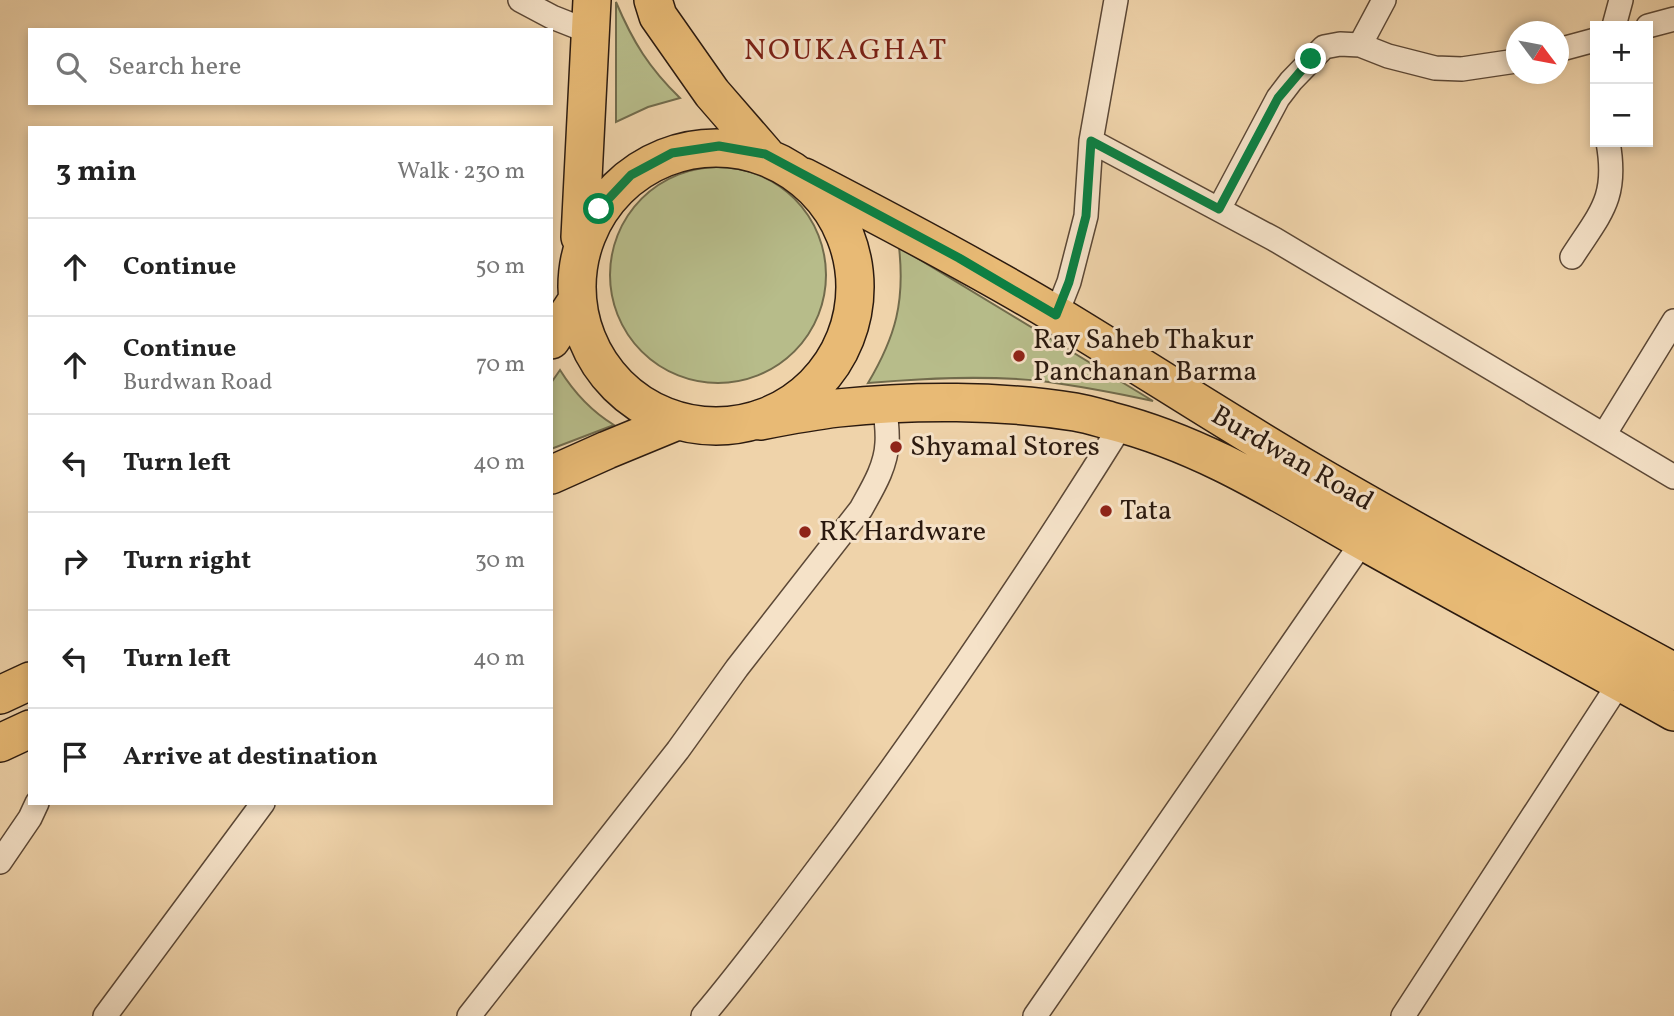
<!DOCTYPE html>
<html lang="en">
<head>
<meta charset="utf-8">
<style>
  :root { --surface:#fff; --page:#f6f6f6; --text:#222; --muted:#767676; --line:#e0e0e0 }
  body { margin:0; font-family:Vollkorn,serif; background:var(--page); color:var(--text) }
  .controls { position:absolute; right:21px; top:21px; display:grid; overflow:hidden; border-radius:0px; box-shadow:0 4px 10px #0003 }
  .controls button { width:63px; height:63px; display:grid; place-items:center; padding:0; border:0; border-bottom:2px solid var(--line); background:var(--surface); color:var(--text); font:35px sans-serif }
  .compass { position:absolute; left:1506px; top:21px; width:63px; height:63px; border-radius:50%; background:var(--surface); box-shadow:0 4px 10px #0003; rotate:122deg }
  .stop { position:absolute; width:21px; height:21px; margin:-16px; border:5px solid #0b8043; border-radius:50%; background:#fff }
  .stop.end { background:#0b8043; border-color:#fff; box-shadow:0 2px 7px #0008 }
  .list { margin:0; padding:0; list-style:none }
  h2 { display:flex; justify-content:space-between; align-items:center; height:91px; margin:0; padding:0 28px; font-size:30px }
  h2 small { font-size:23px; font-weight:400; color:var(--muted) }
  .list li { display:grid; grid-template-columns:46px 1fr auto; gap:21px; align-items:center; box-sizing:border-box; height:98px; padding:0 28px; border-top:2px solid var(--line) }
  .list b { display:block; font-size:26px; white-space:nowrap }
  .list p { margin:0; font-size:23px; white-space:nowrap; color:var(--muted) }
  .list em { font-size:23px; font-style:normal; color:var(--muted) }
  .icon { flex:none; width:38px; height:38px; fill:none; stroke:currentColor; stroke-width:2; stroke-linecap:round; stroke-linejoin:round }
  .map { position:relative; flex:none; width:1674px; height:1016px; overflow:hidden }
  .search { position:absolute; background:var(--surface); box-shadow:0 4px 10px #0003; left:28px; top:28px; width:525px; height:77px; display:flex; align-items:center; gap:18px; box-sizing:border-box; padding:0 24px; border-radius:0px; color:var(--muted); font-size:26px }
  .panel { position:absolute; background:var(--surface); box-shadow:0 4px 10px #0003; left:28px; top:126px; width:525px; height:679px; border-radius:0px }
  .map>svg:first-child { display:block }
  .green { fill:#b7bc8a; stroke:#716b4c; stroke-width:2 }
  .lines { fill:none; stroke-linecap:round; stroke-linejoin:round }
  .minor-casing { stroke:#5c4836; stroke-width:26 }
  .primary-casing { stroke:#2b1a0f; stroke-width:40 }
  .minor { stroke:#f5e2c8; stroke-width:23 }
  .primary { stroke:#e8ba75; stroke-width:37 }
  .route { stroke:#0b8043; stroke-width:9 }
  .poi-dot { fill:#8f2418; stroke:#f5e2c8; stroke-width:2.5 }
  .labels { text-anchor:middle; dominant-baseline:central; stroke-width:6; stroke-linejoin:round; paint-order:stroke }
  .poi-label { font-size:28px; fill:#2b1a0f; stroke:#f5e2c8; text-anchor:start }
  .street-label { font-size:28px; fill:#2b1a0f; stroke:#f5e2c8 }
  .neighbourhood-label { font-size:30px; letter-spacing:2px; fill:#7a1f14; stroke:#f5e2c8 }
</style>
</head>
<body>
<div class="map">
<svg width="1674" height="1016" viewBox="0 0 1674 1016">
  <rect width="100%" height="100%" fill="#efd3aa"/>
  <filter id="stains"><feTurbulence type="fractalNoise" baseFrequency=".00286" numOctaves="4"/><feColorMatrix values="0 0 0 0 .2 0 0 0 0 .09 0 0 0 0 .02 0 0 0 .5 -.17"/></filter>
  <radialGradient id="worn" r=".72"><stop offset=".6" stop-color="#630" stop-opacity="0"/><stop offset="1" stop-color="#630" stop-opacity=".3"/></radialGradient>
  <path class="green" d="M616,2C633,42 649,68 680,98L648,107L616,122Z
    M610 275a108 108 0 1 1 216 0a108 108 0 1 1-216 0Z
    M899,247L1153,401C1116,393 1079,386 1041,381C984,375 926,378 868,383C896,336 905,301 899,247Z
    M560,370C575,394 591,411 614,425L551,449V383Z"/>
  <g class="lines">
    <defs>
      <path id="minor" d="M520,0L552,17L590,32
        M1614,26L1621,0
        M1648,26L1674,19
        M1360,45L1384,0
        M1558,50L1595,40
        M1091,141L1274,239L1674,477
        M1219,209L1278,98L1291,81L1324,47L1340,44L1360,45L1388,56L1435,68L1462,69L1516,61
        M1572,257C1601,212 1618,198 1608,142
        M1056,315L1069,282L1086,216L1091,141L1116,0
        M1604,435L1674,321
        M0,862L30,818L37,803
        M105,1016L263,803
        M469,1016L678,750L737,668L861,509C872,489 886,467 887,443C888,430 886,417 884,404
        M703,1016C736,977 767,936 798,895C914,743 1021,586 1122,424
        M1035,1016L1363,541
        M1403,1016L1620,682"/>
      <path id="primary" d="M653,0L658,16L712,93L765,154
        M577 287a139 139 0 1 1 278 0a139 139 0 1 1-278 0Z
        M804,177C889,221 973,265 1055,314C1141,366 1225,421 1312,472C1431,542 1553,606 1674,672
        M580,237L592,0
        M551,340L576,302
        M760,421C786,416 812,411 838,408C914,400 1000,400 1075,412C1087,414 1100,418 1111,421C1205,445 1280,494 1363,541C1466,599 1571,654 1674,712
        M551,475L607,450L675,422
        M0,695L30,681
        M0,743L30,729"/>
    </defs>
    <use href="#minor" class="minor-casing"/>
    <use href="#primary" class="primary-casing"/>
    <use href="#minor" class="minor"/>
    <use href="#primary" class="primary"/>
  </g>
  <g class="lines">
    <path class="route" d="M599,209L631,175L672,153L719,146L765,154L959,258L1056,315L1069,282L1086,216L1091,141L1219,209L1278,98L1311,59"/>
  </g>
  <g class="poi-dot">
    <circle cx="1019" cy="356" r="7"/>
    <circle cx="896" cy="447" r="7"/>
    <circle cx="1106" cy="511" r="7"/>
    <circle cx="805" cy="532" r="7"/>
  </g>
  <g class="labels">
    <g class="poi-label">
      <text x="1033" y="340">Ray Saheb Thakur<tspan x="1033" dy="32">Panchanan Barma</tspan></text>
      <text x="910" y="447">Shyamal Stores</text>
      <text x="1120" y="511">Tata</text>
      <text x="819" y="532">RK Hardware</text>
    </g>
    <g class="street-label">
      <text transform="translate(1292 459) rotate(30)">Burdwan Road</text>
    </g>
    <g class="neighbourhood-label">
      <text x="846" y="51">NOUKAGHAT</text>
    </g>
  </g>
  <rect width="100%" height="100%" filter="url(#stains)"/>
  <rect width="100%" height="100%" fill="url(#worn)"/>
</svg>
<div class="controls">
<button>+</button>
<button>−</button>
</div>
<svg class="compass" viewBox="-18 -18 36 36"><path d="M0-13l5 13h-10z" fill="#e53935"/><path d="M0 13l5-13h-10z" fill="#767676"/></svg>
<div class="stop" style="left:599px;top:209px"></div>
<div class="stop end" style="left:1311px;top:59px"></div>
<div class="search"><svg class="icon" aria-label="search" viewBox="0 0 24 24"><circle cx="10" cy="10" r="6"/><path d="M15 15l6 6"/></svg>Search here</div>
<section class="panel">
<h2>3 min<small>Walk · 230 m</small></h2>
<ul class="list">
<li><svg class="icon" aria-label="ahead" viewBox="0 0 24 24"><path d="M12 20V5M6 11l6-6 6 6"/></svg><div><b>Continue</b></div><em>50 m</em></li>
<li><svg class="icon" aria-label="ahead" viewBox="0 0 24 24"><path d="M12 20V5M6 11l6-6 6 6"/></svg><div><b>Continue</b><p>Burdwan Road</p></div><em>70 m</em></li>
<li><svg class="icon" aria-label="left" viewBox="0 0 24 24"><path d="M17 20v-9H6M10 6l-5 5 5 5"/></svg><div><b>Turn left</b></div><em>40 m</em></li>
<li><svg class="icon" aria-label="right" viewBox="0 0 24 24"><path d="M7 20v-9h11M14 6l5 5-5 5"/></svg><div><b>Turn right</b></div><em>30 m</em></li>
<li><svg class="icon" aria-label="left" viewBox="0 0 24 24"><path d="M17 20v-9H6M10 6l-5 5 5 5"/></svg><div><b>Turn left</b></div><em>40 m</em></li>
<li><svg class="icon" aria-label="arrive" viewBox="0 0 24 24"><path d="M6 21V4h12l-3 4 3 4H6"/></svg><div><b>Arrive at destination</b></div></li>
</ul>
</section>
</div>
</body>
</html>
